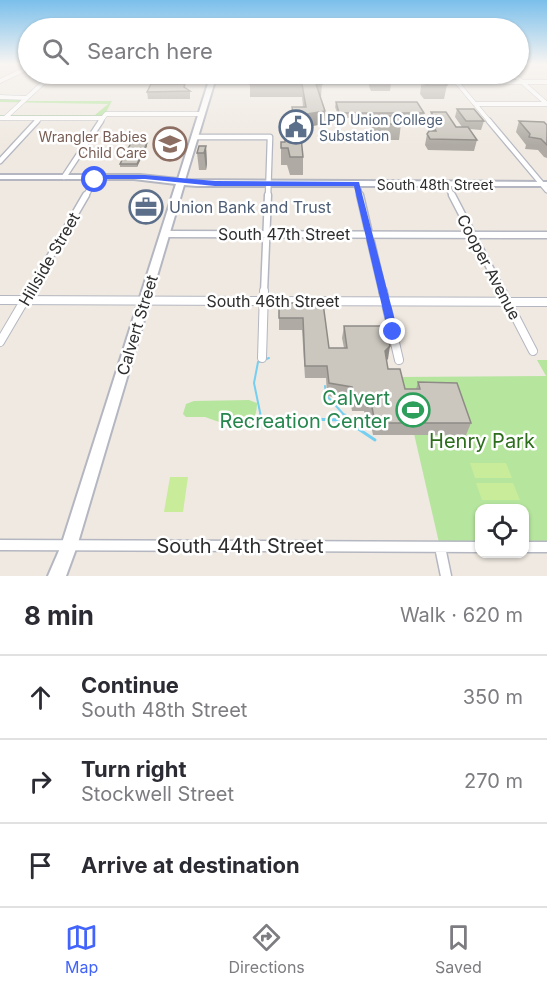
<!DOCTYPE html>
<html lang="en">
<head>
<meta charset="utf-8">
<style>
  :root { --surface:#fff; --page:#f7f7f7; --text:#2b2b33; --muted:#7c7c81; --line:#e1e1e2; --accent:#4264fb }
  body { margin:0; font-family:Inter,sans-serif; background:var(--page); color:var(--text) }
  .controls { position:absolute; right:18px; bottom:18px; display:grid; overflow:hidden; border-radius:12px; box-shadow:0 2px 4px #0004 }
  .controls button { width:54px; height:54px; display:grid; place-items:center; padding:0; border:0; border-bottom:2px solid var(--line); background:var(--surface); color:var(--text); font:30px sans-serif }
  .stop { position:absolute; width:18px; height:18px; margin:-14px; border:4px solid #4264fb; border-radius:50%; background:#fff }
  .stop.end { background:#4264fb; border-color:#fff; box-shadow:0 2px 6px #0008 }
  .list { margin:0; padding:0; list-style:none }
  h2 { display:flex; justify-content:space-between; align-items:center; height:78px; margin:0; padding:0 24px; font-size:26px }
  h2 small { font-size:20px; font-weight:400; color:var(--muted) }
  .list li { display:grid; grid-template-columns:39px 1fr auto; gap:18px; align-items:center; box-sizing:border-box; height:84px; padding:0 24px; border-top:2px solid var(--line) }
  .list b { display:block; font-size:22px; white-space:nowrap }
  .list p { margin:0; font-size:20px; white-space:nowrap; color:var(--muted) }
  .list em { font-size:20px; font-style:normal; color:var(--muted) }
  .icon { flex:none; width:33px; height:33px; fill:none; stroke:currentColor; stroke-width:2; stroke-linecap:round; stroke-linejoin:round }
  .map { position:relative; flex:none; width:547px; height:576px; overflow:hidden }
  .search { position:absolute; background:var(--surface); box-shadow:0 2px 4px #0004; left:18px; right:18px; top:18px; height:66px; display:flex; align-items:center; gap:15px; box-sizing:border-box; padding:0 21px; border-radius:33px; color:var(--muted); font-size:22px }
  .sheet { height:330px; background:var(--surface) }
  nav { display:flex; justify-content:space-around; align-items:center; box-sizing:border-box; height:84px; border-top:2px solid var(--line); background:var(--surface); font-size:16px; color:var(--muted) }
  nav a { display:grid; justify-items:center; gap:3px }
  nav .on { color:var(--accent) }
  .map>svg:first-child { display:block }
  .green { fill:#b6e59e }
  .pitch { fill:#c9ec9a }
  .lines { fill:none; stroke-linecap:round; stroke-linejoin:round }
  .stream-far1 { stroke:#75cff0; stroke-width:2 }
  .stream { stroke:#75cff0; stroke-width:3 }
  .street-far4-casing { stroke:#b4b7c1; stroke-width:5 }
  .street-far3-casing { stroke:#b4b7c1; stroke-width:7 }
  .street-far2-casing { stroke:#b4b7c1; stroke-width:9 }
  .street-far1-casing { stroke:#b4b7c1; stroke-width:10 }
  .street-casing { stroke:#b4b7c1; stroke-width:13 }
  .secondary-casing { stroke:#b4b7c1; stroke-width:4 }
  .street-far4 { stroke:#fff; stroke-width:4 }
  .street-far3 { stroke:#fff; stroke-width:4.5 }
  .street-far2 { stroke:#fff; stroke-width:6 }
  .street-far1 { stroke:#fff; stroke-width:8 }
  .street { stroke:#fff; stroke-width:10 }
  .secondary { fill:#fff; fill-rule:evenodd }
  .wall { fill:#afaba4 }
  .shaded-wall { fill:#8e8b86 }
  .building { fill:#cbc7bf; stroke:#8e8b86; stroke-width:1.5 }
  .route { fill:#4264fb }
  .labels { text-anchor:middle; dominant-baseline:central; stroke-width:5; stroke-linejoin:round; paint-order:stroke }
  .far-service-label { font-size:14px; fill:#4e5e75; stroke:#fff; text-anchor:start }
  .far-education-label { font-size:14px; fill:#785e54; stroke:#fff; text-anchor:end }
  .far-street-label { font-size:14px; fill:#2e2e2e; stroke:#fff }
  .service-label { font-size:16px; fill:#4e5e75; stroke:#fff; text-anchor:start }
  .street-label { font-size:16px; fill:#2e2e2e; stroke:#fff }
  .near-leisure-label { font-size:20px; fill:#27864d; stroke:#fff; text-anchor:end }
  .near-park-label { font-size:20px; fill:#2c6e1b; stroke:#fff }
  .near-street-label { font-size:20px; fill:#2e2e2e; stroke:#fff }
</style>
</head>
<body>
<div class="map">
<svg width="547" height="576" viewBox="0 0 547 576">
  <rect width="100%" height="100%" fill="#efe9e1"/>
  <path class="green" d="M0,97L27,98L24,101H112L103,118H0V115H95L108,104L0,102Z
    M537,360H547V547H525L524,508H480L479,547H440L401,377L546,376Z
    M249,400L257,403C257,411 255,419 250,424L222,423L205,417H186L183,414L186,404L194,401Z"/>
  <path class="pitch" d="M470,463H506L512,478H475Z
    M170,477H188L183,512H164Z
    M476,483H513L520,500H482Z"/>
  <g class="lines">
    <path class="stream-far1" d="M325,386L326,395L346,417
      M261,417L254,383L258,362L269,358"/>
    <path class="stream" d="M260,415L261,418L345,420L375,440
      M345,415L350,421"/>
    <defs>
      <path id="street-far4" d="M450,74L490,122
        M513,74L547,104
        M0,81L28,68
        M212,82H257
        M313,82H547
        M0,97L27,98
        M475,104H547
        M0,118H103
        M5,118L45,81L60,74
        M36,122L40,118
        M100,122L106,114H201"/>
      <path id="street-far3" d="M489,121L547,190
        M194,137H270L268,197
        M0,161L37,121
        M64,177L101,121
        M357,184L360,197
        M446,184L453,197
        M85,197L97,177"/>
      <path id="street-far2" d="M360,195L383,293
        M452,195L503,293
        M165,234L547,235
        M29,293L86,195
        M264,293L268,195"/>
      <path id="street-far1" d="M383,291L399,360
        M502,291L533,351
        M0,300L547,302
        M0,342L30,291
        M262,358L264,291"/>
      <path id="street" d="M0,545L480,547
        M440,547L446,576
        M524,547H547"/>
      <path id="secondary" d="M211,74H217L185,180L547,182V186H197L184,185L77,546L66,576H48L61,546L176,184L134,179H0V175H140L178,179Z"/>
    </defs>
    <use href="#street-far4" class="street-far4-casing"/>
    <use href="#street-far3" class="street-far3-casing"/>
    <use href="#street-far2" class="street-far2-casing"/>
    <use href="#street-far1" class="street-far1-casing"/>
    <use href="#street" class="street-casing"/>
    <use href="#secondary" class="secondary-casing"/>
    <use href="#street-far4" class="street-far4"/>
    <use href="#street-far3" class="street-far3"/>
    <use href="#street-far2" class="street-far2"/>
    <use href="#street-far1" class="street-far1"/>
    <use href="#street" class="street"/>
    <use href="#secondary" class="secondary"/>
  </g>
  <path class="wall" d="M141,74H169L171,83L163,84H185V88L190,91V99H148L147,92L159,84Z
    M222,74H232V75H222Z
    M370,74H390L392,77L390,91H371L369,86Z
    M422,79L447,85L444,99H424L420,94Z
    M250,84H322L321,97H320L324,124L306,127L292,126V107H303L302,97H250Z
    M336,102L424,113L423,118H398L401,124L399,140H374L371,132L373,118H339L335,107Z
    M457,109L484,121L481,130L470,129L477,140L474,151L428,150L425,145L427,134L433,131V129L429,122L431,112L456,127H462L455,117Z
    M519,121L547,125V158L544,157L538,150L525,149L526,145L516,132Z
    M281,142L303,157V175H290L287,165H281Z
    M147,143V146L137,167H120V164Z
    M206,146L207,164L206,170H199L197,153Z
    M279,303H323L329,348H344L342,338L344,326L388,359L386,360L388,369L405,389H416L418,382L471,423L466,435H373L370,420H366L364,411H352L350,399L327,396L326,378H305L302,330H279Z"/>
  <path class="shaded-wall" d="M170,75L171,83L160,85L159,78Z
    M325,111L324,124L306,127L307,114Z
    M147,143V146L137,167V164Z
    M206,146L207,164L206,170L204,153Z
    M390,346L388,359L382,364L385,351Z"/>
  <path class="building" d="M152,74H167L170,75L159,78Z
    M320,74L322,84H316L325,111L307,114L293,113L292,107H306L302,84H250L251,75Z
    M371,74H390L392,77H373Z
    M422,79H442L447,85H426Z
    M151,84H185L184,87L190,91L147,92Z
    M336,102H417L424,113H339Z
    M457,109H474L484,121H466Z
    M431,112H446L456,127H468L477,140L430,139L427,134L429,131H436L434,127L439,125Z
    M373,116H398L401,124H376Z
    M519,121L544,122L547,125V145L541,139L529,137L530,134Z
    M285,137H301L303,157H290L288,148H281V142H285Z
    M131,143H147L137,164H120Z
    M199,146H206L204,153H197Z
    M279,303H323L329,348H347L344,326H385L390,346L385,351L388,369H400L405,389H420L418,382L457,383L471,423H375L372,407H368L367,399H354L352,387L329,383L327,366H305L303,318H279Z"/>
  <linearGradient id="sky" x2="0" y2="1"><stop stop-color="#7abfeb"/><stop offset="0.44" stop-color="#f8f5f2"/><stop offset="1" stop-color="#f8f5f2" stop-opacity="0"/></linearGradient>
  <rect width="547" height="145" fill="url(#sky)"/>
  <path class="route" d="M94,175H145L215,181L359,182L398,332L393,336L388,332L354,186H215L145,179H99L95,182L91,180Z"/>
  <defs>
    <symbol id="civic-ring" viewBox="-11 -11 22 22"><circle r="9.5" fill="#fff" stroke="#5c6f8a" stroke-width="1.5"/><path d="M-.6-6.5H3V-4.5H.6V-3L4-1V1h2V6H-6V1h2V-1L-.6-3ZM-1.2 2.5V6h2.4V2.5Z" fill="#5c6f8a"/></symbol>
    <symbol id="school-ring" viewBox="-11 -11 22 22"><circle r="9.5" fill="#fff" stroke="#8d6e63" stroke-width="1.5"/><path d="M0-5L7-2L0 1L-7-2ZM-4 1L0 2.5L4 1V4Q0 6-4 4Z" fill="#8d6e63"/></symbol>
    <symbol id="office-ring" viewBox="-11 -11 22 22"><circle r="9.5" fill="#fff" stroke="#5c6f8a" stroke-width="1.5"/><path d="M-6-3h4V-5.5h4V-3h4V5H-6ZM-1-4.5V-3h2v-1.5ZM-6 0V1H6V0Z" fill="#5c6f8a"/></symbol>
    <symbol id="stadium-ring" viewBox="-11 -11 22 22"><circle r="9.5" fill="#fff" stroke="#2e9e5b" stroke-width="1.5"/><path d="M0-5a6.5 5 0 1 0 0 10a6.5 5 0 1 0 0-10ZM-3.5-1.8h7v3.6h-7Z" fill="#2e9e5b"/></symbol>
  </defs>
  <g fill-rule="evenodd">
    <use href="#civic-ring" x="277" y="108" width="38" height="38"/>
    <use href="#school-ring" x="151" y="125" width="38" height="38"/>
    <use href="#office-ring" x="127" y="188" width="38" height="38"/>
    <use href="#stadium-ring" x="394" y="391" width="38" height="38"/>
  </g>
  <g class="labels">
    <g class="far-service-label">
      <text x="319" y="119">LPD Union College<tspan x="319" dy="16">Substation</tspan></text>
    </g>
    <g class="far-education-label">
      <text x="147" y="136">Wrangler Babies<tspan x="147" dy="16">Child Care</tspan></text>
    </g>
    <g class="far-street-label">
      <text x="435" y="184">South 48th Street</text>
    </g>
    <g class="service-label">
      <text x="169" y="207">Union Bank and Trust</text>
    </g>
    <g class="street-label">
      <text x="284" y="234">South 47th Street</text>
      <text transform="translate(49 259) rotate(-60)">Hillside Street</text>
      <text transform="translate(489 267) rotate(62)">Cooper Avenue</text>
      <text x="273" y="301">South 46th Street</text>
      <text transform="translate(137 325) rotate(-73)">Calvert Street</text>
    </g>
    <g class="near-leisure-label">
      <text x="390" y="398">Calvert<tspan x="390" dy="23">Recreation Center</tspan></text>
    </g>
    <g class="near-park-label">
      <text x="482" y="441">Henry Park</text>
    </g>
    <g class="near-street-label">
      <text x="240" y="546">South 44th Street</text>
    </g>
  </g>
</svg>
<div class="controls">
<button><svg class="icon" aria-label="locate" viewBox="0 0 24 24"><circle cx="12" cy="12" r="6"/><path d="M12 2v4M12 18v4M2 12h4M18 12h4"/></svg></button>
</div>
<div class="stop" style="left:95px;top:180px"></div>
<div class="stop end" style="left:393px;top:332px"></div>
<div class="search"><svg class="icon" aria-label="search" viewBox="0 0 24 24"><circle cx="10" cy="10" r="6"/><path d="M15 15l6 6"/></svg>Search here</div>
</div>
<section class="sheet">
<h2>8 min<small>Walk · 620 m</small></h2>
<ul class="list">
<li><svg class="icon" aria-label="ahead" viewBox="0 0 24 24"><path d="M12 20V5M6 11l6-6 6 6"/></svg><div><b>Continue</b><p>South 48th Street</p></div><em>350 m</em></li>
<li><svg class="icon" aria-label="right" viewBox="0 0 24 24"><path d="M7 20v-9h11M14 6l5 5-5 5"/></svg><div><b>Turn right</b><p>Stockwell Street</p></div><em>270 m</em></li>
<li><svg class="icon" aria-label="arrive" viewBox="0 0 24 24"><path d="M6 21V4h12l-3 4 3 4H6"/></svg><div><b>Arrive at destination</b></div></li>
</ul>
</section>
<nav>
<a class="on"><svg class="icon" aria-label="map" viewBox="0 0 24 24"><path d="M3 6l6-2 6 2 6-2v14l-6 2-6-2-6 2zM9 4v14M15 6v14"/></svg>Map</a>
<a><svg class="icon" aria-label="directions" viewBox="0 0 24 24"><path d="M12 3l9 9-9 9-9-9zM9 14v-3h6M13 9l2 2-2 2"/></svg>Directions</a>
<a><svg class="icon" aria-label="saved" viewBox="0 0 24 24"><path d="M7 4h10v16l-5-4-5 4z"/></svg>Saved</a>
</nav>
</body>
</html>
